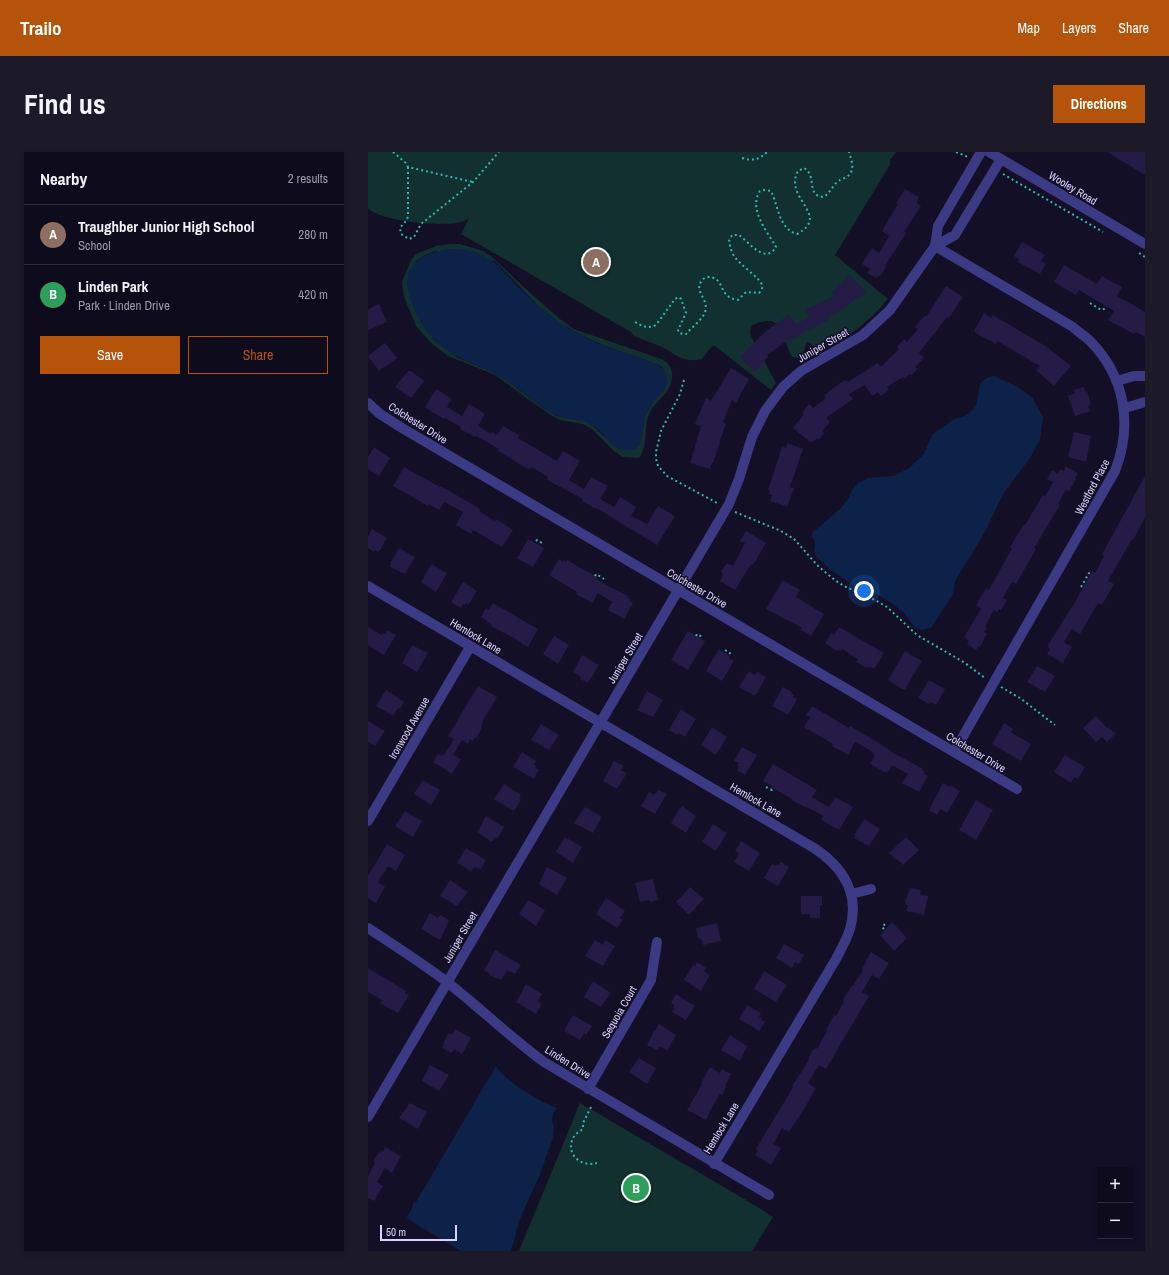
<!DOCTYPE html>
<html lang="en">
<head>
<meta charset="utf-8">
<style>
  :root { --surface:#0e0b1c; --page:#1c1929; --text:#f1f3f6; --muted:#9b9ba3; --line:#2e2b3b; --accent:#b45309 }
  body { margin:0; font-family:"Archivo Narrow",sans-serif; background:var(--page); color:var(--text) }
  .controls { position:absolute; right:12px; bottom:12px; display:grid; overflow:hidden; border-radius:0px; box-shadow:0 2px 6px #0003 }
  .controls button { width:36px; height:36px; display:grid; place-items:center; padding:0; border:0; border-bottom:1px solid var(--line); background:var(--surface); color:var(--text); font:20px sans-serif }
  .scale { position:absolute; left:12px; bottom:10px; width:77px; box-sizing:border-box; padding-left:4px; border:2px solid #d9d4ff; border-top:0; font-size:11px; line-height:14px; white-space:nowrap; color:#d9d4ff; -webkit-text-stroke:3px #130f26; paint-order:stroke }
  .you { position:absolute; left:496px; top:439px; width:14px; height:14px; margin:-10px; border:3px solid #fff; border-radius:50%; background:#1a73e8; box-shadow:0 0 0 6px #1a73e833 }
  .badge { display:grid; place-items:center; width:26px; height:26px; border-radius:50%; background:var(--accent); color:#fff; font-size:13px; font-weight:700 }
  .pin { position:absolute; translate:-50% -50%; border:2px solid #fff; box-shadow:0 1px 4px #0006 }
  .list { margin:0; padding:0; list-style:none }
  h2 { display:flex; justify-content:space-between; align-items:center; height:52px; margin:0; padding:0 16px; font-size:17px }
  h2 small { font-size:13px; font-weight:400; color:var(--muted) }
  .list li { display:grid; grid-template-columns:26px 1fr auto; gap:12px; align-items:center; box-sizing:border-box; height:60px; padding:0 16px; border-top:1px solid var(--line) }
  .list b { display:block; font-size:15px; white-space:nowrap }
  .list p { margin:0; font-size:13px; white-space:nowrap; color:var(--muted) }
  .list em { font-size:13px; font-style:normal; color:var(--muted) }
  .actions { display:flex; gap:8px; padding:12px 16px }
  .actions a { flex:1; padding:9px 0; border:1px solid var(--accent); border-radius:0px; text-align:center; font-size:14px; color:var(--accent) }
  .actions .main { background:var(--accent); color:#fff }
  .map { position:relative; flex:none; width:777px; height:1099px; overflow:hidden; border-radius:0px }
  header { display:flex; align-items:center; gap:24px; box-sizing:border-box; height:56px; padding:0 20px; background:var(--accent); color:#fff }
  header strong { font-size:19px }
  nav { display:flex; gap:22px; margin-inline-start:auto; font-size:14px }
  .intro { display:flex; align-items:center; justify-content:space-between; box-sizing:border-box; height:96px; padding:0 24px }
  h1 { margin:0; font-size:28px }
  .button { padding:10px 18px; border-radius:0px; background:var(--accent); color:#fff; font-size:14px; font-weight:700 }
  main { display:flex; gap:24px; padding:0 24px }
  aside { flex:1; background:var(--surface); border-radius:0px; box-shadow:0 2px 6px #0003 }
  .map>svg:first-child { display:block }
  .green { fill:#12302f; fill-rule:evenodd }
  .water { fill:#0c2248 }
  .building { fill:#241b47 }
  .lines { fill:none; stroke-linecap:round; stroke-linejoin:round }
  .path { stroke:#2fb8b0; stroke-width:2; stroke-dasharray:2 3; stroke-linecap:butt }
  .minor { stroke:#3d3a85; stroke-width:10 }
  .tertiary { stroke:#3d3a85; stroke-width:10 }
  .labels { text-anchor:middle; dominant-baseline:central; stroke-width:3; stroke-linejoin:round; paint-order:stroke }
  .street-label { font-size:11px; fill:#d9d4ff; stroke:#130f26 }
</style>
</head>
<body>
<header>
<strong>Trailo</strong>
<nav><a>Map</a><a>Layers</a><a>Share</a></nav>
</header>
<div class="intro"><h1>Find us</h1><a class="button">Directions</a></div>
<main>
<aside>
<h2>Nearby<small>2 results</small></h2>
<ul class="list">
<li><span class="badge" style="background:#8d6e63">A</span><div><b>Traughber Junior High School</b><p>School</p></div><em>280 m</em></li>
<li><span class="badge" style="background:#2e9e5b">B</span><div><b>Linden Park</b><p>Park · Linden Drive</p></div><em>420 m</em></li>
</ul>
<div class="actions"><a class="main">Save</a><a>Share</a></div>
</aside>
<div class="map">
<svg width="777" height="1099" viewBox="0 0 777 1099">
  <rect width="100%" height="100%" fill="#130f26"/>
  <path class="green" d="M0,0H528L522,8V13L467,103L520,147C499,172 479,187 449,199L442,191L439,190L435,202L431,206L424,205C413,184 417,159 384,173L382,180L383,184L408,231L403,238L347,194H344L334,207C317,211 309,204 296,196C286,191 276,189 266,184L263,180L93,82L101,66C98,68 96,70 93,70C74,75 13,70 0,56Z
    M83,92H92L115,99L124,105L160,139L192,167L206,177L296,208C302,213 305,218 304,226C303,242 285,250 280,265C276,278 280,295 271,306L255,305L246,299L224,277L215,272L192,268L181,262L127,223L80,204L64,192L48,174L36,145L34,130L43,108L48,102L68,94ZM67,99L127,109L171,155L192,171L213,183L235,193L290,213L294,215L299,226C289,243 278,256 274,276L248,295L225,274L217,269L189,264L174,255L137,227L125,220L90,206L65,187L47,110L55,104Z
    M212,951L378,1048L405,1065L384,1099H151Z"/>
  <path class="water" d="M81,97C123,97 129,114 156,141C171,155 186,167 203,178C214,183 224,189 235,193C247,198 291,209 296,219C307,238 285,244 279,260C275,269 275,287 271,294C268,297 265,298 262,298C247,301 240,286 231,278C225,273 219,270 212,268C205,266 195,266 188,263C178,259 168,250 159,243C149,235 138,228 127,222C116,215 103,212 92,206C83,202 73,194 66,187C57,179 52,169 47,158C29,122 43,103 81,97Z
    M626,224L650,235L664,245L675,265L672,288L662,306L635,342L617,380L587,429L585,442L563,476L554,478L547,476L536,461L522,450L510,443L486,434L463,418L449,405L446,400L447,389L444,385V381L473,356L480,347L484,338L490,331L500,326L526,324L541,316L556,302L561,289L565,282L586,267L594,265L600,262L608,254L612,232L614,229L620,225Z
    M128,914C137,929 173,951 189,956L185,962L184,968L186,978L185,986L169,1030L162,1044L152,1067L143,1099H93L41,1068L39,1065L45,1054V1051L48,1050Z"/>
  <path class="building" d="M739,0H777V23Z
    M537,37L551,45L549,49L550,50L549,51L553,54L536,80L538,81L517,114H518L513,124L511,123L509,126L499,121L502,117L494,112L504,96L511,101L521,84L514,79L530,52L528,51Z
    M654,90L677,103L673,109L678,112L672,122L650,110L651,107L646,104Z
    M696,113L729,132L734,124L754,135L749,144L777,160V185L768,180L766,182L762,180L740,168L746,159L711,138L708,143L686,130Z
    M482,123L498,140L490,147L488,146L476,157L460,165L461,168L438,179L425,188V187L421,189L420,188L399,203L400,205L394,211L395,212L387,220L372,205L399,178L421,163L428,172L442,165L438,158L466,144L463,141Z
    M578,134L595,145L581,166L579,165L551,201L556,206L547,215L550,217L543,223L541,222L537,227L535,225L519,235L521,238L513,244L510,240L504,244L497,233L481,242L485,247L458,266L462,270L456,277L455,280L456,281L451,288L449,286L445,290H442L425,276L436,262L434,261L441,252L445,256L458,246L456,243L472,231L478,228L480,230L510,211L513,215L531,197L529,195L536,187L539,190L550,177L547,175L557,163L558,165Z
    M11,152L19,170L0,178V157Z
    M616,161L623,166L625,163L679,195L703,214L686,234L668,218L672,214L629,189L628,192L607,181L608,180L606,179Z
    M17,191L29,206L11,219L0,204Z
    M363,216L381,227L368,251L364,248L355,270L358,272L351,291H352L345,311H344L342,317L322,311L333,274L327,272L338,246L343,249Z
    M40,219H43L56,229L43,246L27,235Z
    M716,235L717,240L719,239L723,253L720,254L722,259L707,264L700,244L707,241L706,238Z
    M68,237L84,247L79,255L94,264L101,252L117,262L110,274L123,282L124,280L129,283L135,274L151,283L150,286L189,309L195,299L212,309L201,328L216,337L223,325L240,334L232,347L246,355L252,345L268,355L263,364L279,372L290,354L307,364L289,393L230,357L226,356L214,349L215,347L179,328L180,325L164,315L162,317L161,316L160,317L130,299L131,297L108,284L107,285L92,277L93,275L77,266L76,267L64,260L57,255Z
    M706,280L723,284L718,310L700,305Z
    M419,291L435,297L422,335L426,336L419,355L402,349L404,343L401,342L402,339L400,338L414,295L418,296Z
    M6,295L22,306L11,324L0,317V305Z
    M697,314L710,321L707,326L708,327L701,339L698,338L690,352L692,353L666,396L668,397L648,432L644,430L635,446L639,448L633,458L631,457L629,460L626,458L617,474L619,476L616,480L619,482L612,495L611,494L608,498L599,492L601,489L596,485L613,457L608,453L618,436L621,438L644,396L642,395L656,372L657,373L675,343L677,344L685,330L679,327L684,318L690,322L692,317L696,319Z
    M36,315L66,332L78,337L112,357L111,359L127,369L128,367L145,378L134,395L105,378L103,382L88,373L95,360L76,350L71,358L61,352L60,354L25,334Z
    M777,324V366L765,388L764,387L740,429L746,432L734,453L730,451L712,482L704,477L696,490L704,495L695,511L679,502L682,497L680,496L681,494L680,493L707,450L724,419L727,421L736,404L734,402Z
    M4,377L19,386L11,400L7,398L6,400L0,396V385Z
    M378,379L398,391L385,413L383,412L367,438L352,429L355,424L354,423L355,421L353,420L359,411L365,414L377,391L372,389Z
    M160,387L176,396L165,415L149,406Z
    M31,396L47,405L37,422L22,415L23,412L22,411Z
    M191,407L195,410L196,408L199,410V408L229,425L228,426L236,432L260,444L259,445L262,447L261,448L265,451L256,467L240,458L244,450L230,441L224,451L208,442L209,440L181,423Z
    M63,412L79,421L68,440L53,430Z
    M415,428L432,438L428,445L456,462L443,484L433,478L434,476L398,457Z
    M95,430L109,439L100,453L98,451L96,453L95,452L93,456L83,450Z
    M125,451L170,477L160,495L152,491L153,490L123,474L124,473L113,465L118,456L121,458Z
    M0,475L14,483L16,481L17,482L19,478L28,483L16,503L0,493Z
    M471,475L516,501L506,517L502,514L501,516L498,514V516L488,510L490,507L474,497L472,499L470,498L469,499L457,491L463,481L466,483Z
    M320,479L337,489L320,518L303,508Z
    M186,484L201,493L190,512L175,502Z
    M44,493L60,501L49,520L34,511Z
    M351,497L362,504L361,506L366,509L354,529L338,519Z
    M537,499L554,509L537,537H534L520,528Z
    M214,503L231,513L220,531L212,527L213,525L205,520Z
    M669,514L687,524L677,540L659,530Z
    M381,519L387,523L389,520L398,525L387,544L371,535Z
    M561,528L577,537L568,553L563,550L562,552L559,551L550,546Z
    M110,534L129,545L114,570L115,571L113,574L114,575L108,587L107,585L105,589L102,587L100,592L94,588L85,603L93,607L84,622L65,610L70,602L74,604L75,602L76,603L86,587L80,584Z
    M415,535L424,540L423,541L426,543L425,545L429,547L420,563L404,554Z
    M18,538L36,550L32,557L30,556L25,564L8,554Z
    M279,539L295,548L285,565L269,558Z
    M444,554L481,576L482,574L494,581L522,598V599L555,617L554,618L557,620L556,622L560,624L551,640L534,631L540,622L524,613L519,621L502,612L507,603L504,601L505,600L487,590L480,603L464,594L465,592L436,575L442,565L438,563Z
    M313,557L328,567L317,585L311,581L309,583L301,578Z
    M728,564L739,576L740,575L748,582L739,590L734,585L728,590L715,576Z
    M0,569L17,579L7,594L0,590Z
    M636,571L645,577L643,580L663,592L653,609L624,592Z
    M173,572L191,583L181,598L163,588Z
    M344,575L359,585L348,603L333,593Z
    M374,595L389,603L377,623L369,618L371,614L369,613L371,611L366,609Z
    M154,600L168,609L166,612L168,614L167,616L171,618L166,627L145,615Z
    M697,603L717,615L710,627L706,625L703,631L686,620Z
    M246,609L256,614L253,618L259,621L249,637L235,629Z
    M405,612L449,638L444,645L461,655L467,645L485,655L471,678L453,668L455,664L439,655V656L423,648L424,647L403,635L404,634L395,629Z
    M55,628L72,638L63,653L46,642Z
    M575,631L581,635L582,633L592,639L579,661L572,657L569,663L561,658Z
    M136,632L153,643L151,647L153,648L146,659L126,647Z
    M290,638L299,642L287,662L273,654L281,640L286,643L287,641H288Z
    M608,648L625,658L608,688L591,678Z
    M314,654L328,664L318,681L303,671L312,656H313Z
    M217,655L234,665L225,681L206,671Z
    M37,659L54,669L45,685L27,674Z
    M118,664L136,675L130,686L127,685L124,690L109,680Z
    M496,667L512,677L501,694L486,686L487,684L486,683Z
    M345,672L359,681L348,699L334,690Z
    M197,685L214,695L205,711L188,700Z
    M538,685L551,698L535,713L529,707L528,708L521,701Z
    M373,689L392,701L381,719L366,710L371,701L367,699Z
    M19,692L37,703L28,719L20,714L10,730L17,735L8,751L0,746V724Z
    M98,696L118,708L113,717L106,715L103,719L89,711Z
    M413,710L421,715L410,734L396,726L404,712L408,714L409,712L411,713Z
    M179,715L199,726L189,743L171,732Z
    M285,727L290,748L282,750L281,748L272,750L267,731Z
    M82,728L100,740L89,754L72,744Z
    M322,735L336,747L321,763L308,750Z
    M542,736L553,738L552,743L560,744L556,763L538,759L540,753H538V751L537,750Z
    M433,744H454V753H452V766H442V762H433Z
    M238,746L257,759L252,766L255,768L249,776L228,762Z
    M160,748L177,758L168,774L151,762Z
    M62,761L70,766L72,763L81,768L72,788L53,777Z
    M524,770L539,786L526,799L512,783Z
    M349,771L353,789L335,793L334,788L330,786L328,776Z
    M227,788L235,793L237,788L247,794L235,814L217,804Z
    M416,792L436,803L431,812L427,810L424,816L408,806Z
    M127,798L153,813L147,822L139,818L133,828L121,823L122,822L116,818Z
    M503,800L521,811L511,827L504,823L494,840L501,844L458,917L451,913L440,931L448,936L439,952L421,980L414,976L405,992L413,996L403,1013L387,1003L390,998L388,997L389,995L421,942L425,935L424,934L441,908L440,907L445,897L446,898L448,896L449,897L459,879L458,878L462,870L466,863L468,864L476,850L475,848L479,841L484,834H485L495,818L494,817L498,810H497Z
    M329,810L338,816L336,819L342,823L333,839L316,828L325,813L327,814Z
    M0,816L38,839L37,841L41,843L30,861L12,851L14,848L0,840Z
    M396,819L419,833L408,850L386,837Z
    M225,829L243,841L233,855L216,845Z
    M158,832L174,842L170,849L174,852L168,862L148,850Z
    M308,842L327,854L318,868L304,860L307,856L305,855L306,853L303,851Z
    M379,853L393,861L391,865L394,866L393,868L397,870L391,879L371,867Z
    M205,863L224,874L218,883L216,881L212,888L196,879Z
    M291,872L308,883L299,899L292,894L289,898L279,893L286,879H287Z
    M87,877L103,886L94,902L86,897L84,901L74,896L76,892H75L80,882H84Z
    M362,883L379,894L372,909L353,898Z
    M271,906L288,916L279,932L261,920Z
    M62,913L81,923L71,939L54,929Z
    M342,915L352,921L354,917L363,922L357,934L358,935L354,943L352,942L341,960H342L338,968L319,958L334,932L333,931Z
    M42,951L59,960L50,977L31,966Z
    M17,995L33,1004L24,1021L17,1016L9,1030L15,1034L6,1049L0,1046V1024L7,1011L5,1010L11,1000L12,1001L13,999L15,1000Z"/>
  <g class="lines">
    <path class="path" d="M25,0L38,11L40,15L105,30
      M588,0L600,5
      M374,6C385,9 391,8 399,0
      M40,15V65L38,69L32,76L33,82L41,87L46,85L53,72L105,30L131,0
      M635,22L735,80
      M771,101L777,105
      M722,151L733,158L736,157L738,155
      M267,170C274,174 280,177 288,173L307,147L311,145L313,147L318,161L310,178L311,181L315,182H318C323,176 335,167 337,160C342,146 321,137 338,125C359,124 348,145 370,148L378,140L391,141C393,139 395,136 394,133C392,126 372,113 366,104C363,99 362,94 361,89L364,83H371C381,90 397,113 408,95C399,79 380,57 392,39L396,38L403,39C411,55 410,76 429,82C464,63 415,47 430,19L436,16C450,24 437,44 456,45C461,41 464,36 468,31C471,28 474,27 477,26C488,20 484,10 481,0
      M316,228L312,242L293,279L288,300V307L290,314L299,324L351,352
      M367,360L413,379L426,387L451,415L468,429L476,434L507,448L519,455L549,483L597,511L617,526
      M168,389L169,388L174,391
      M227,424L228,422L236,427
      M713,435L721,421L722,422
      M328,484L329,482L334,485
      M357,498L362,501L361,503
      M633,535L652,546L687,573
      M398,635L404,638L405,636
      M516,777L514,775L518,771
      M223,955L215,971V977C212,979 209,981 207,983C195,1000 212,1016 229,1011"/>
    <path class="minor" d="M567,94L705,175C710,180 717,184 722,189C757,224 765,273 747,319L586,600
      M567,94L570,74L613,0
      M749,229L766,224H777
      M0,251L12,262L34,276L649,637
      M757,256L777,250
      M0,434L446,696C475,715 492,742 482,777C479,787 473,797 468,807L346,1012
      M0,669L102,495
      M483,742L503,737
      M0,776C27,794 54,811 79,830C112,856 142,885 176,910L401,1043
      M220,937L283,828L289,790
      M0,965L361,352L371,327L384,285L397,259L415,235L433,219L495,183L522,158L567,94L587,83L633,7"/>
    <path class="tertiary" d="M621,0L777,92"/>
  </g>
  <g class="labels">
    <g class="street-label">
      <text transform="translate(705 36) rotate(31)">Wooley Road</text>
      <text transform="translate(455 193) rotate(-30)">Juniper Street</text>
      <text transform="translate(50 271) rotate(32)">Colchester Drive</text>
      <text transform="translate(724 335) rotate(-62)">Westford Place</text>
      <text transform="translate(329 436) rotate(30)">Colchester Drive</text>
      <text transform="translate(108 484) rotate(31)">Hemlock Lane</text>
      <text transform="translate(257 506) rotate(-59)">Juniper Street</text>
      <text transform="translate(41 576) rotate(-60)">Ironwood Avenue</text>
      <text transform="translate(608 600) rotate(31)">Colchester Drive</text>
      <text transform="translate(388 648) rotate(30)">Hemlock Lane</text>
      <text transform="translate(92 785) rotate(-60)">Juniper Street</text>
      <text transform="translate(251 860) rotate(-60)">Sequoia Court</text>
      <text transform="translate(200 910) rotate(32)">Linden Drive</text>
      <text transform="translate(353 976) rotate(-59)">Hemlock Lane</text>
    </g>
  </g>
</svg>
<div class="controls">
<button>+</button>
<button>−</button>
</div>
<div class="scale">50 m</div>
<div class="you"></div>
<div class="pin badge" style="left:228px;top:110px;background:#8d6e63">A</div>
<div class="pin badge" style="left:268px;top:1036px;background:#2e9e5b">B</div>
</div>
</main>
</body>
</html>
